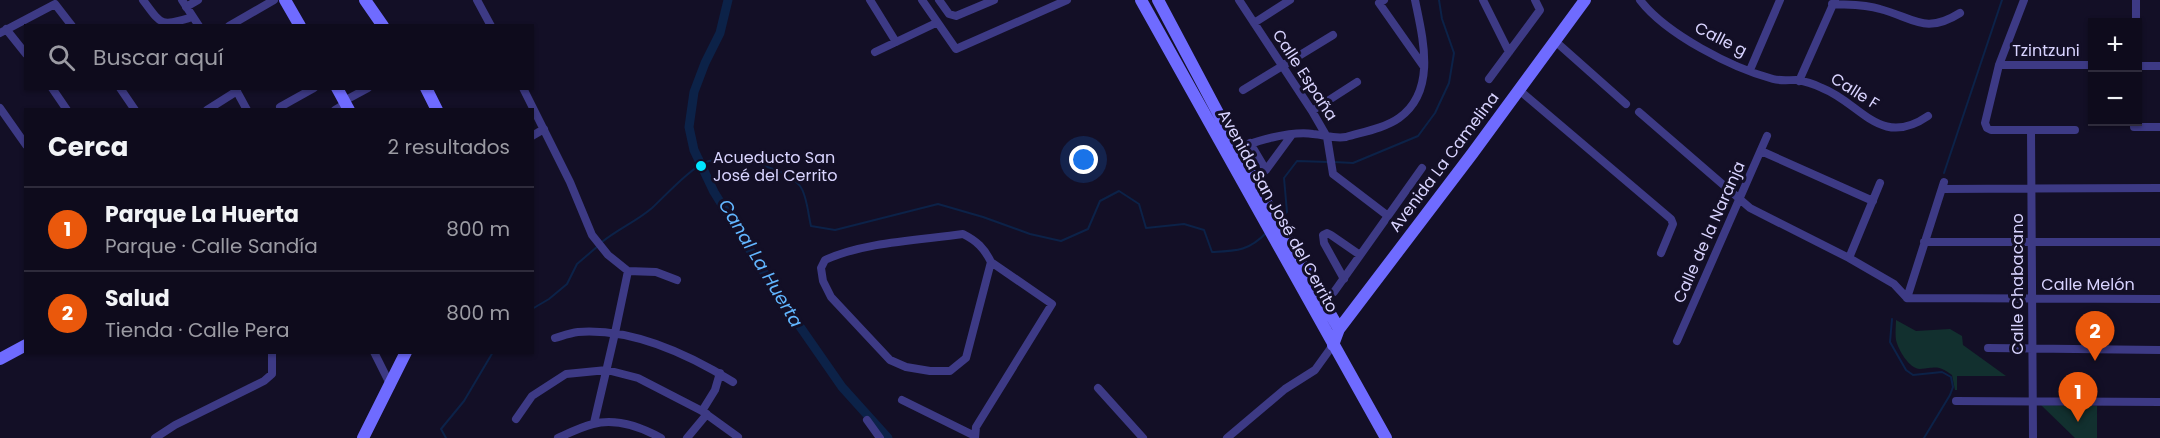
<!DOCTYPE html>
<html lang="es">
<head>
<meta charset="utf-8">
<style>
  :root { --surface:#0e0b1c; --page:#1c1929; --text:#f1f3f6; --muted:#9b9ba3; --line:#2e2b3b; --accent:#ea580c }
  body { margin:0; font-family:Poppins,sans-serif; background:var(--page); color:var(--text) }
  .controls { position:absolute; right:18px; top:18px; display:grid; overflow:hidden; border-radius:0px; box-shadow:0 2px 4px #0004 }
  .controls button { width:54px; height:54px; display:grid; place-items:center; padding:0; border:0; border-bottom:2px solid var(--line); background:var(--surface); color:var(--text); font:30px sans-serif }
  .you { position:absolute; left:1084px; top:160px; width:21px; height:21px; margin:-15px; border:4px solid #fff; border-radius:50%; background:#1a73e8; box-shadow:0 0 0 9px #1a73e833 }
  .badge { display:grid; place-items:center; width:39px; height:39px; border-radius:50%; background:var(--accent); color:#fff; font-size:20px; font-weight:700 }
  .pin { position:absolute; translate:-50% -50px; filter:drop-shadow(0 2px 3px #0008) }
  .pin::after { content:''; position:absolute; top:32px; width:21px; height:18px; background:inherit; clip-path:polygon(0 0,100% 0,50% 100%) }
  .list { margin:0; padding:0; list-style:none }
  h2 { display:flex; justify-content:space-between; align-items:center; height:78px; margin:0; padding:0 24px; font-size:26px }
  h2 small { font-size:20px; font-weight:400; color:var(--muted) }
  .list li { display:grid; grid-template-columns:39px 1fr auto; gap:18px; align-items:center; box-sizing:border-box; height:84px; padding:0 24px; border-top:2px solid var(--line) }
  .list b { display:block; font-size:22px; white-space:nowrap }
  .list p { margin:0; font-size:20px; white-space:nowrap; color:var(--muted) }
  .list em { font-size:20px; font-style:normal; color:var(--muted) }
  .icon { flex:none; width:33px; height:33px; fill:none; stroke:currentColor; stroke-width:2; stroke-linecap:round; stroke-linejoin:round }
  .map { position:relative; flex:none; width:2160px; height:438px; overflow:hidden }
  .search { position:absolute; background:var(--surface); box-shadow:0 2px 4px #0004; left:24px; top:24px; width:510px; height:66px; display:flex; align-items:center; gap:15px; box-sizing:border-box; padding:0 21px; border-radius:0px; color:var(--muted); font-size:22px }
  .panel { position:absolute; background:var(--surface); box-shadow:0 2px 4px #0004; left:24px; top:108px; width:510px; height:246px; border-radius:0px }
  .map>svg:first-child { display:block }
  .green { fill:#12302f }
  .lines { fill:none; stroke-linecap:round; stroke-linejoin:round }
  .stream { stroke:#0c2248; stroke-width:2 }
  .canal { stroke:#0c2248; stroke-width:9 }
  .street { stroke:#3d3a85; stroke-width:8 }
  .secondary { stroke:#6f6bff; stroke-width:12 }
  .poi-dot { fill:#00e5ff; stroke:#130f26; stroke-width:2 }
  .labels { text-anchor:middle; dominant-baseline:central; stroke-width:6; stroke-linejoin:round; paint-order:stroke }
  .street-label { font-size:16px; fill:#d9d4ff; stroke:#130f26 }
  .poi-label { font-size:16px; fill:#d9d4ff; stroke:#130f26; text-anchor:start }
  .water-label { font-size:18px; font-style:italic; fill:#62b6ff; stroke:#130f26 }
</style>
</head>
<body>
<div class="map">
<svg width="2160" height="438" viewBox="0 0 2160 438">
  <rect width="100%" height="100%" fill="#130f26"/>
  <path class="green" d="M1896,320L1916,331L1950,329L1962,336L1963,345L2006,376H1957V390H1955L1952,375C1937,364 1935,368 1920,369C1909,369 1898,349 1896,340C1895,333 1896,326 1896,320Z
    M2041,405L2097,406V438H2075Z"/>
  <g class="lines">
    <path class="stream" d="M1334,162L1353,163L1418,136L1435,113L1449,83L1454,53L1442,19L1439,0
      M1944,173L2002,0
      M1279,219L1287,212L1284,178L1297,161L1328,162
      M602,242C618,229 637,221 652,208C665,196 693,165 709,161C732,155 785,167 800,186C807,195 808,214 811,226L835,230L938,204L983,217L1030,234L1061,241L1088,229L1100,201L1119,191L1139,204L1146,228L1184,224L1204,230L1212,252C1237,251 1249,251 1267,232
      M532,309L549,299L567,284L577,264L598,246
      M1892,319L1890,342L1906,370L1913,375L1942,372L1951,377L1953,387L1950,395L1924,438
      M446,438L441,429L464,401L493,352"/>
    <path class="canal" d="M728,0L720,33L705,63L694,92L689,127L694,150L714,192L778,295L842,387L888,438"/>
    <path class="street" d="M143,0C163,27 160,26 193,17
      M182,0L199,26
      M477,0L491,26
      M870,0L896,42
      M922,0L956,49L1067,0
      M939,0L949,14L956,16L994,0
      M1239,0L1312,111L1327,137L1333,174L1388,216
      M1384,0L1379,3L1424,67
      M1483,0L1509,52
      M1640,0C1666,34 1732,68 1773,79C1780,81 1788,80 1796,80C1804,81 1814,84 1822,88C1861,103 1880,149 1928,116
      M2024,0L1999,65L1985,123L1987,128L1991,130H2075
      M1832,4C1848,5 1865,4 1880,9C1914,18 1925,35 1960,13
      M186,7L198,0
      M2136,22V0
      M1254,23L1290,0
      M229,26L274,0
      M6,29L26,54
      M0,33L55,4L72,26
      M1555,41L1626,104
      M875,52L936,23
      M1999,65H2092
      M2138,66H2160
      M1750,70L1780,0
      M1489,79L1540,10L1535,0
      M1799,81L1835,0
      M52,88L67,110
      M120,88L135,110
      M235,88L247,110
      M523,88L570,182L592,235L608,255L628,271
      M1243,90L1333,35
      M1519,90L1671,219L1673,224L1661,253
      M344,101L368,88
      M280,107L314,88
      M0,108L26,145
      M207,110L237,91
      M335,110L345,104
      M1312,111L1357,82
      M1639,112L1750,208L1849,258L1894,284L1907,298
      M2134,122V127H2160
      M2031,130L2033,438
      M532,136L544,129
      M1250,143L1266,170
      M1761,151L1873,201
      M1235,153C1249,140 1294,131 1313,134C1325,135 1334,139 1346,137C1363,132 1385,128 1399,118C1437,91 1423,39 1415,0
      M1249,180L1266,170L1291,136
      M1942,189L2160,188
      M963,234C977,241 984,248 991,262L966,358L950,371H930L906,367L890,360L831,297L823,281L821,268L825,260C863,242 921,240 963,234Z
      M1924,242H2160
      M1849,258L1880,183
      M628,271L656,272L677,280
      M1344,279L1324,243L1323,235L1327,233L1331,235L1360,255
      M1334,292L1422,168
      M1907,298L2160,299
      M1907,298L1944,182
      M555,338C562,336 570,333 578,332C632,328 688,354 733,382
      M1677,341L1767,136
      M1988,348L2160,350
      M374,352L391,386
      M1098,388L1143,438
      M902,400L975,436
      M1956,401L2160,402
      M702,411L715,390L720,373
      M516,419L532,396L566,374L607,370L638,378L702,411L738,437
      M867,420L880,438
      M594,423L615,333L628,271
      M155,438L175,425L264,381L272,374V352
      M558,438C569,433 581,427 593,424C616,418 641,427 661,438
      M687,438L707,414
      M975,438L976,427L1052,304L991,262
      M1227,438L1285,389L1315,370L1333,345"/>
    <path class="secondary" d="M285,0L300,26
      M365,0L383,26
      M1141,0L1386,438
      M1158,0L1260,192L1339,329
      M337,88L349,110
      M426,88L437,110
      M1333,345L1339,329L1472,154L1585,0
      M0,359L26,345
      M363,438L406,352"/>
  </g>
  <circle class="poi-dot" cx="701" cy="166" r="6"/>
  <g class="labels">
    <g class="street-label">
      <text transform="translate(1721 39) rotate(27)">Calle g</text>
      <text x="2046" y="50">Tzintzuni</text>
      <text transform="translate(1305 75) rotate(57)">Calle España</text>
      <text transform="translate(1855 91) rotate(32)">Calle F</text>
      <text transform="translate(1444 162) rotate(-53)">Avenida La Camelina</text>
      <text transform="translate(1278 211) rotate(61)">Avenida San José del Cerrito</text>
      <text transform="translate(1709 232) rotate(-66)">Calle de la Naranja</text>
      <text transform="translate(2017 284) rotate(-90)">Calle Chabacano</text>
      <text x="2088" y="284">Calle Melón</text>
    </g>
    <g class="poi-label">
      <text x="713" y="157">Acueducto San<tspan x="713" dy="18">José del Cerrito</tspan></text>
    </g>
    <g class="water-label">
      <text transform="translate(761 263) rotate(59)">Canal La Huerta</text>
    </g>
  </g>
</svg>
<div class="controls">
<button>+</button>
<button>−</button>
</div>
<div class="you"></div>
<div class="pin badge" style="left:2078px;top:422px">1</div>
<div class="pin badge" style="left:2095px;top:361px">2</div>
<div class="search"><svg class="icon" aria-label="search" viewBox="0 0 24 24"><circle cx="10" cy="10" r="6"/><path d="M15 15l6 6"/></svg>Buscar aquí</div>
<section class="panel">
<h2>Cerca<small>2 resultados</small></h2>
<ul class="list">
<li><span class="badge">1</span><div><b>Parque La Huerta</b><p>Parque · Calle Sandía</p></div><em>800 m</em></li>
<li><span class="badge">2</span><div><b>Salud</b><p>Tienda · Calle Pera</p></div><em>800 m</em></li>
</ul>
</section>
</div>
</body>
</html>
